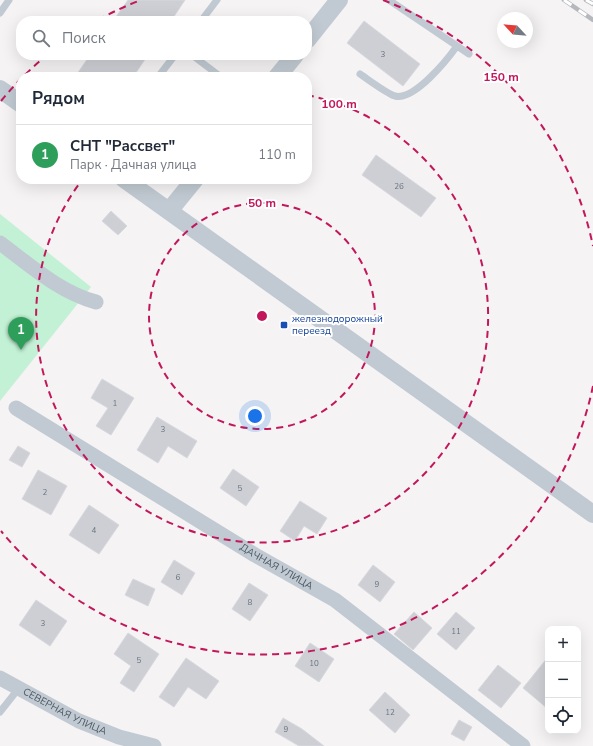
<!DOCTYPE html>
<html lang="ru">
<head>
<meta charset="utf-8">
<style>
  :root { --surface:#fff; --page:#f6f6f7; --text:#1f2937; --muted:#747a83; --line:#e0e1e3; --accent:#1a73e8 }
  body { margin:0; font-family:"Nunito Sans",sans-serif; background:var(--page); color:var(--text) }
  .controls { position:absolute; right:12px; bottom:12px; display:grid; overflow:hidden; border-radius:8px; box-shadow:0 4px 16px #0002 }
  .controls button { width:36px; height:36px; display:grid; place-items:center; padding:0; border:0; border-bottom:1px solid var(--line); background:var(--surface); color:var(--text); font:20px sans-serif }
  .compass { position:absolute; left:497px; top:12px; width:36px; height:36px; border-radius:50%; background:var(--surface); box-shadow:0 4px 16px #0002; rotate:296deg }
  .you { position:absolute; left:255px; top:416px; width:14px; height:14px; margin:-10px; border:3px solid #fff; border-radius:50%; background:#1a73e8; box-shadow:0 0 0 6px #1a73e833 }
  .badge { display:grid; place-items:center; width:26px; height:26px; border-radius:50%; background:var(--accent); color:#fff; font-size:13px; font-weight:700 }
  .pin { position:absolute; translate:-50% -33px; filter:drop-shadow(0 1px 2px #0008) }
  .pin::after { content:''; position:absolute; top:21px; width:14px; height:12px; background:inherit; clip-path:polygon(0 0,100% 0,50% 100%) }
  .list { margin:0; padding:0; list-style:none }
  h2 { display:flex; justify-content:space-between; align-items:center; height:52px; margin:0; padding:0 16px; font-size:17px }
  h2 small { font-size:13px; font-weight:400; color:var(--muted) }
  .list li { display:grid; grid-template-columns:26px 1fr auto; gap:12px; align-items:center; box-sizing:border-box; height:60px; padding:0 16px; border-top:1px solid var(--line) }
  .list b { display:block; font-size:15px; white-space:nowrap }
  .list p { margin:0; font-size:13px; white-space:nowrap; color:var(--muted) }
  .list em { font-size:13px; font-style:normal; color:var(--muted) }
  .icon { flex:none; width:22px; height:22px; fill:none; stroke:currentColor; stroke-width:2; stroke-linecap:round; stroke-linejoin:round }
  .map { position:relative; flex:none; width:593px; height:746px; overflow:hidden }
  .search { position:absolute; background:var(--surface); box-shadow:0 4px 16px #0002; left:16px; top:16px; width:296px; height:44px; display:flex; align-items:center; gap:10px; box-sizing:border-box; padding:0 14px; border-radius:16px; color:var(--muted); font-size:15px }
  .panel { position:absolute; background:var(--surface); box-shadow:0 4px 16px #0002; left:16px; top:72px; width:296px; height:112px; border-radius:16px }
  .map>svg:first-child { display:block }
  .green { fill:#c3f1d5 }
  .building { fill:#cdcfd5; stroke:#d7d9de }
  .lines { fill:none; stroke-linecap:round; stroke-linejoin:round }
  .service { stroke:#c1cad2; stroke-width:7 }
  .minor { stroke:#c1cad2; stroke-width:15 }
  .tertiary { stroke:#c1cad2; stroke-width:18 }
  .rail-casing { stroke:#b5b8bd; stroke-width:4.5 }
  .rail { stroke:#fff; stroke-width:3; stroke-dasharray:9; stroke-linecap:butt }
  .ring { fill:none; stroke:#c2185b; stroke-width:2; stroke-dasharray:7 5 }
  .transit-dot { fill:#1a4fb4; stroke:#fff; stroke-width:1.5 }
  .labels { text-anchor:middle; dominant-baseline:central; stroke-width:4; stroke-linejoin:round; paint-order:stroke }
  .number-label { font-size:8px; fill:#6b747e }
  .transit-label { font-size:10px; fill:#164399; stroke:#fff; text-anchor:start }
  .street-label { font-size:10px; fill:#4a5661; stroke:#fff }
  .centre { fill:#c2185b; stroke:#fff; stroke-width:2 }
  .ring-label { font-size:12px; text-anchor:middle; font-weight:bold; fill:#c2185b; stroke:#fff; stroke-width:4; stroke-linejoin:round; paint-order:stroke }
</style>
</head>
<body>
<div class="map">
<svg width="593" height="746" viewBox="0 0 593 746">
  <rect width="100%" height="100%" fill="#f5f3f3"/>
  <path class="green" d="M0,214L91,287L0,401Z"/>
  <path class="building" d="M128,0H185L171,21H113Z
    M364,21L420,64L403,86L347,43Z
    M90,55H148L133,77H75Z
    M376,155L436,198L421,217L362,175Z
    M111,211L127,226L118,235L102,221Z
    M102,379L134,398L111,435L96,426L108,408L91,398Z
    M157,417L197,441L187,458L168,446L158,463L137,450Z
    M18,446L30,453L22,467L9,460Z
    M233,469L259,487L246,506L220,488Z
    M38,470L67,486L51,515L22,499Z
    M300,501L327,518L317,534L304,526L295,541L280,531Z
    M89,505L119,525L99,554L69,535Z
    M174,560L195,573L182,595L161,582Z
    M373,565L395,582L380,602L358,585Z
    M133,579L155,589L148,606L125,595Z
    M249,583L268,595L250,621L232,609Z
    M36,600L67,621L50,646L19,625Z
    M414,612L432,628L413,650L394,634Z
    M456,612L475,628L456,650L437,634Z
    M128,633L159,654L134,692L120,683L131,666L114,654Z
    M310,643L334,659L319,682L295,666Z
    M548,657V709L523,688Z
    M186,658L219,681L206,699L188,687L174,707L159,697Z
    M498,665L521,683L501,708L478,690Z
    M385,692L410,715L395,733L369,710Z
    M283,718L302,729L324,746H299L275,732Z
    M459,720L472,727L464,741L451,734Z"/>
  <g class="lines">
    <path class="service" d="M389,0L469,54
      M0,13L9,0
      M201,21L217,0
      M192,55L221,77
      M360,74C369,80 386,93 395,96C414,101 447,60 457,46
      M158,77L175,55
      M0,712L19,688"/>
    <g class="minor">
      <path d="M0,243C30,265 59,292 96,302"/>
      <path id="s1" d="M16,408L255,555L335,600L523,746"/>
      <path id="s2" d="M0,678L79,721L119,737L154,746"/>
    </g>
    <path class="tertiary" d="M307,40L339,0
      M277,77L295,55
      M0,89L21,104
      M124,179L593,514
      M169,211L195,179"/>
    <defs>
      <path id="rail" d="M564,0L593,20
        M586,0L593,4"/>
    </defs>
    <use href="#rail" class="rail-casing"/>
    <use href="#rail" class="rail"/>
  </g>
  <g class="ring">
    <circle cx="262" cy="316" r="113"/>
    <path d="M307 95A226 226 0 1 1 82 180"/>
    <path d="M593 386A338 338 0 0 1 1 531M1 101A338 338 0 0 1 47 55M98 20A338 338 0 0 1 141 0M383 0A338 338 0 0 1 593 246"/>
  </g>
  <rect class="transit-dot" x="280" y="321" width="8" height="8" rx="2"/>
  <g class="labels">
    <g class="number-label">
      <text x="383" y="54">3</text>
      <text x="399" y="186">26</text>
      <text x="115" y="403">1</text>
      <text x="163" y="429">3</text>
      <text x="240" y="488">5</text>
      <text x="45" y="492">2</text>
      <text x="94" y="530">4</text>
      <text x="178" y="577">6</text>
      <text x="377" y="584">9</text>
      <text x="250" y="602">8</text>
      <text x="43" y="623">3</text>
      <text x="456" y="631">11</text>
      <text x="139" y="660">5</text>
      <text x="314" y="663">10</text>
      <text x="390" y="712">12</text>
      <text x="286" y="729">9</text>
    </g>
    <g class="transit-label">
      <text x="292" y="319">железнодорожный<tspan x="292" dy="12">переезд</tspan></text>
    </g>
    <g class="street-label">
      <text stroke="none"><textPath href="#s1" startOffset="305">ДАЧНАЯ УЛИЦА</textPath></text>
      <text stroke="none"><textPath href="#s2" startOffset="73">СЕВЕРНАЯ УЛИЦА</textPath></text>
    </g>
  </g>
  <circle cx="262" cy="316" r="6" class="centre"/>
  <g class="ring-label">
    <text x="501" y="81">150 m</text>
    <text x="339" y="108">100 m</text>
    <text x="262" y="207">50 m</text>
  </g>
</svg>
<div class="controls">
<button>+</button>
<button>−</button>
<button><svg class="icon" aria-label="locate" viewBox="0 0 24 24"><circle cx="12" cy="12" r="6"/><path d="M12 2v4M12 18v4M2 12h4M18 12h4"/></svg></button>
</div>
<svg class="compass" viewBox="-18 -18 36 36"><path d="M0-13l5 13h-10z" fill="#e53935"/><path d="M0 13l5-13h-10z" fill="#747a83"/></svg>
<div class="you"></div>
<div class="pin badge" style="left:21px;top:350px;background:#2e9e5b">1</div>
<div class="search"><svg class="icon" aria-label="search" viewBox="0 0 24 24"><circle cx="10" cy="10" r="6"/><path d="M15 15l6 6"/></svg>Поиск</div>
<section class="panel">
<h2>Рядом<small></small></h2>
<ul class="list">
<li><span class="badge" style="background:#2e9e5b">1</span><div><b>СНТ &quot;Рассвет&quot;</b><p>Парк · Дачная улица</p></div><em>110 m</em></li>
</ul>
</section>
</div>
</body>
</html>
